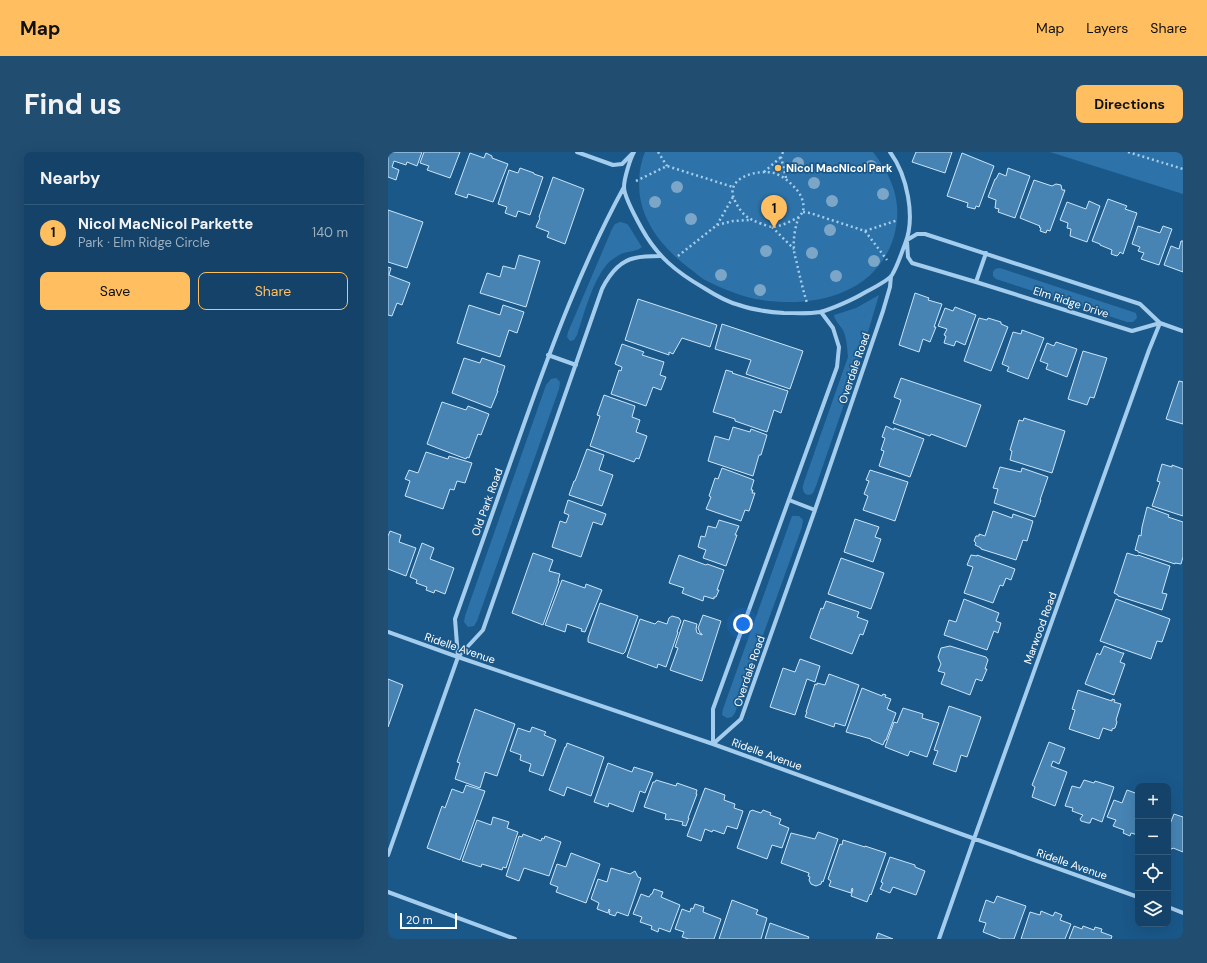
<!DOCTYPE html>
<html lang="en">
<head>
<meta charset="utf-8">
<style>
  :root { --surface:#144268; --page:#214d71; --text:#f1f3f6; --muted:#9db0c0; --line:#335b7c; --accent:#ffbf61 }
  body { margin:0; font-family:"DM Sans",sans-serif; background:var(--page); color:var(--text) }
  .controls { position:absolute; right:12px; bottom:12px; display:grid; overflow:hidden; border-radius:8px; box-shadow:0 4px 16px #0002 }
  .controls button { width:36px; height:36px; display:grid; place-items:center; padding:0; border:0; border-bottom:1px solid var(--line); background:var(--surface); color:var(--text); font:20px sans-serif }
  .scale { position:absolute; left:12px; bottom:10px; width:57px; box-sizing:border-box; padding-left:4px; border:2px solid #fff; border-top:0; font-size:11px; line-height:14px; white-space:nowrap; color:#fff; -webkit-text-stroke:3px #1a588a; paint-order:stroke }
  .you { position:absolute; left:355px; top:472px; width:14px; height:14px; margin:-10px; border:3px solid #fff; border-radius:50%; background:#1a73e8; box-shadow:0 0 0 6px #1a73e833 }
  .badge { display:grid; place-items:center; width:26px; height:26px; border-radius:50%; background:var(--accent); color:#111; font-size:13px; font-weight:700 }
  .pin { position:absolute; translate:-50% -33px; filter:drop-shadow(0 1px 2px #0008) }
  .pin::after { content:''; position:absolute; top:21px; width:14px; height:12px; background:inherit; clip-path:polygon(0 0,100% 0,50% 100%) }
  .list { margin:0; padding:0; list-style:none }
  h2 { display:flex; justify-content:space-between; align-items:center; height:52px; margin:0; padding:0 16px; font-size:17px }
  h2 small { font-size:13px; font-weight:400; color:var(--muted) }
  .list li { display:grid; grid-template-columns:26px 1fr auto; gap:12px; align-items:center; box-sizing:border-box; height:56px; padding:0 16px; border-top:1px solid var(--line) }
  .list b { display:block; font-size:15px; white-space:nowrap }
  .list p { margin:0; font-size:13px; white-space:nowrap; color:var(--muted) }
  .list em { font-size:13px; font-style:normal; color:var(--muted) }
  .actions { display:flex; gap:8px; padding:12px 16px }
  .actions a { flex:1; padding:9px 0; border:1px solid var(--accent); border-radius:8px; text-align:center; font-size:14px; color:var(--accent) }
  .actions .main { background:var(--accent); color:#111 }
  .icon { flex:none; width:22px; height:22px; fill:none; stroke:currentColor; stroke-width:2; stroke-linecap:round; stroke-linejoin:round }
  .map { position:relative; flex:none; width:795px; height:787px; overflow:hidden; border-radius:8px }
  header { display:flex; align-items:center; gap:24px; box-sizing:border-box; height:56px; padding:0 20px; background:var(--accent); color:#111 }
  header strong { font-size:19px }
  nav { display:flex; gap:22px; margin-inline-start:auto; font-size:14px }
  .intro { display:flex; align-items:center; justify-content:space-between; box-sizing:border-box; height:96px; padding:0 24px }
  h1 { margin:0; font-size:28px }
  .button { padding:10px 18px; border-radius:8px; background:var(--accent); color:#111; font-size:14px; font-weight:700 }
  main { display:flex; gap:24px; padding:0 24px }
  aside { flex:1; background:var(--surface); border-radius:8px; box-shadow:0 4px 16px #0002 }
  .map>svg:first-child { display:block }
  .green { fill:#2d72a8 }
  .building { fill:#4784b4; stroke:#cae5f9 }
  .lines { fill:none; stroke-linecap:round; stroke-linejoin:round }
  .path { stroke:#a4cded; stroke-width:2.5; stroke-dasharray:2 3; stroke-linecap:butt }
  .minor { stroke:#a4cded; stroke-width:4 }
  .tree { fill:#7ba6c7 }
  .poi-dot { fill:#ffbf61; stroke:#1a588a; stroke-width:1.5 }
  .labels { text-anchor:middle; dominant-baseline:central; stroke-width:3.5; stroke-linejoin:round; paint-order:stroke }
  .poi-label { font-size:11px; font-weight:bold; fill:#fff; stroke:#1a588a; text-anchor:start }
  .street-label { font-size:11px; fill:#fff; stroke:#1a588a }
</style>
</head>
<body>
<header>
<strong>Map</strong>
<nav><a>Map</a><a>Layers</a><a>Share</a></nav>
</header>
<div class="intro"><h1>Find us</h1><a class="button">Directions</a></div>
<main>
<aside>
<h2>Nearby<small></small></h2>
<ul class="list">
<li><span class="badge">1</span><div><b>Nicol MacNicol Parkette</b><p>Park · Elm Ridge Circle</p></div><em>140 m</em></li>
</ul>
<div class="actions"><a class="main">Save</a><a>Share</a></div>
</aside>
<div class="map">
<svg width="795" height="787" viewBox="0 0 795 787">
  <rect width="100%" height="100%" fill="#1a588a"/>
  <path class="green" d="M257,0H485C505,26 515,51 506,84C489,142 427,156 374,148C357,146 332,136 317,128C313,126 309,122 305,119C280,101 257,76 252,45C250,30 251,14 257,0Z
    M662,0H795V42Z
    M232,70C233,70 237,71 239,72C241,73 251,91 254,95C249,100 240,99 233,102C231,103 228,105 225,107C207,119 196,162 189,183L186,188L182,189L179,185L180,180L224,77L227,72Z
    M612,116L742,159L748,161L749,166L745,170H739L608,127L605,124V120L607,117Z
    M491,143L475,197L428,334C427,336 426,339 425,341C421,345 415,342 415,337C414,334 416,332 416,330L460,205C459,195 459,187 455,178C452,173 447,169 446,163L468,156Z
    M168,226L172,230L171,237L89,469L86,474L80,475L76,470L77,464L158,233L163,227Z
    M404,364H411L415,368L414,375L347,561L344,565L339,566L334,563L335,557Z"/>
  <path class="building" d="M0,0H34L29,14L19,10L18,13L6,9L4,15L11,18L8,28L0,25Z
    M36,0H72L62,26L39,18L41,14L32,11Z
    M528,0H564L557,21L524,10Z
    M82,1L96,6L98,1L104,4V6L120,12L105,50L80,42L79,46L67,42Z
    M574,1L606,14L591,55L588,54L587,57L579,55L580,51L559,44Z
    M132,16L146,21V22L155,25L142,63L130,59L128,65L117,61L119,55L110,52L121,18L130,21Z
    M620,16L642,24L627,66L610,60L611,57L607,56L608,48L600,45L607,27H608L611,21L618,24Z
    M165,25L196,37L177,92L159,85L161,80L148,75L152,66L151,65Z
    M646,28L664,34L668,32L673,33L674,38H677L662,79L659,78L658,81L652,79L653,76L651,75L652,74L632,66Z
    M720,47L739,54L737,57L749,61L735,102L732,100L731,102L729,104L723,102L724,98L712,93V92L704,89Z
    M701,49L712,54L699,90L682,84L683,77L679,76L680,71L672,68L679,50L698,57Z
    M0,58L35,70L19,116L0,110Z
    M750,74L772,81L775,74L784,77L771,113L753,107L756,101L750,99L752,95L744,92Z
    M793,89H795V120L776,113L783,94L791,97Z
    M131,103L152,109L138,155L92,141L99,121L112,125L115,114L127,117Z
    M0,115L3,116L1,123L22,131L14,153L9,151L4,164L0,163Z
    M527,141L541,146L540,148L554,152L546,175H548L542,190L535,187L531,200L511,193Z
    M250,147L329,173L322,195L294,186L285,202L281,200V203L237,188Z
    M81,153L112,163L115,153L136,160L129,181L121,178L112,205L69,191Z
    M567,155L588,163L577,193L568,189L566,194L556,191L558,184L556,183L559,177L550,174L557,156L565,159Z
    M591,166L599,168L600,166L613,170V172L620,175L603,219L576,209Z
    M334,172L415,199L402,237L358,222L363,208L327,197Z
    M634,178L656,186L640,227L619,219L621,215L614,212L625,180L633,182Z
    M668,190L689,197L679,225L658,217L660,212L652,209L659,191L666,194Z
    M234,192L256,200L254,203L276,210L272,223L278,225L273,238L265,235L258,254L223,242L231,218L233,219L234,215L227,212Z
    M695,199L719,206L706,246L702,245L699,253L680,247Z
    M76,206L92,211L94,206L117,214L109,239H110L103,256L64,241Z
    M338,218L345,220L344,221L400,239L393,261L386,258L379,280L347,269V267L325,260Z
    M513,226L593,253L578,295L543,282L542,284L505,271L513,248L506,245Z
    M791,229L795,230V272L778,267Z
    M216,243L247,254L244,265L252,268L248,280L259,284L251,307L248,306L246,310L202,294L212,264L209,263Z
    M54,250L78,258L80,254L101,262L93,283L90,282L81,306L79,305L78,307L39,292Z
    M636,266L677,279L664,321L622,308L624,299L622,298L631,268L635,269Z
    M498,274L506,278V276L536,287L522,325L491,314L496,299L493,298L497,286L494,285Z
    M345,275L362,280L363,277L379,283L373,303H371L365,324L320,309L327,284L341,288Z
    M199,297L216,303L211,318L225,323L214,354L181,343L186,329H187Z
    M38,300L60,307L61,304L84,311L77,331L69,329L66,338L62,337L55,357L17,344L22,329L17,327L21,318L30,321Z
    M774,312L784,315V313L795,317V364L764,354L772,330L769,329Z
    M612,315L633,320L634,316L660,325L652,348H653L647,365L606,351L610,337L605,336Z
    M334,316L366,328L363,338H365L364,341H367L361,359L357,358L353,369L318,357L323,345L321,344L327,326L330,327Z
    M482,318L520,330L507,369L475,358L480,344L476,342L481,329L478,328Z
    M180,348L218,362L214,373L205,370L193,405L164,395L172,369L178,371L181,363L176,361Z
    M759,355L781,363L780,365L795,370V405L793,412L787,411V412L750,400V399L747,398L751,383L753,384L754,375Z
    M605,359L624,366L625,362L645,369L639,389L635,388L628,408L593,397V396L587,393L588,391L586,389L588,384H591V382L597,384Z
    M467,367L491,375L487,385L493,387L485,410L456,400Z
    M331,368L351,374L347,383H349L338,414L315,406L318,398L310,395L313,384L317,385L320,374L328,376Z
    M2,379L13,383L11,390L28,396L18,424L0,417V384Z
    M34,391L46,396L42,407L66,416L57,442L47,438L46,441L38,438L39,435L28,431L29,428L22,425Z
    M145,401L165,408L161,419L172,422L170,429H171L155,473L124,461Z
    M739,401L749,404L750,403L782,414L774,441L779,442L774,458L730,444V443L726,441Z
    M291,403L318,413L319,412L336,418L329,438H331L328,445H326V447L316,444L315,449L294,441L296,436L281,431Z
    M583,403L589,404V403L627,417L623,428L618,426L615,434L612,433L605,451L576,441L585,415L579,413Z
    M453,406L496,421L483,457L440,442Z
    M174,428L197,436L198,432L214,438L197,480L193,479L194,477L179,472L177,480L157,473Z
    M576,447L611,461L608,469L613,471L610,481L606,479L599,498L556,483L561,468L568,470Z
    M728,447L782,467L774,490L769,489L763,507L712,489Z
    M438,449L471,460L469,465L480,469L475,483L472,482L464,502L422,486L433,456L435,457Z
    M212,451L250,464L237,500L235,502L200,490V486Z
    M315,463L333,469L314,529L282,518L290,496L287,495L296,468L309,472L308,477L309,481L314,483V482L312,481L310,476Z
    M284,464L291,466L293,469L289,480H290L278,515L270,512L269,516L239,505L252,467L267,472L270,469L279,472L281,466Z
    M562,494L598,505L600,508L597,517H599L594,529L588,527L582,543L553,532L557,521L550,519L553,512L550,505L553,496Z
    M716,494L734,501H736L732,510L737,512L726,543L697,532L709,501L712,503Z
    M412,507L432,514L427,530L419,527L407,563L382,555L395,516L407,520Z
    M441,522L471,533L457,574L447,571L446,575L417,565L419,560H418L427,532L429,533V531L437,533Z
    M0,527L15,533L0,575Z
    M474,536L494,544L495,542L498,543L497,545L503,547L499,557L508,561L498,588H497L495,593L483,588V587L458,580Z
    M690,538L724,549V547L727,548L726,550L733,552L728,568L729,570L727,576L724,577V579L715,576L711,587L681,577L687,558L684,557Z
    M561,554L593,565L579,605L573,603L568,620L545,612L550,599L546,598Z
    M515,556L535,562L534,566L551,571L539,605L522,599L520,604L497,595L506,570L509,571Z
    M87,557L127,572L109,624L97,620L92,636L67,627L72,611L69,610Z
    M144,575L158,580L156,583L168,588L155,624L141,619L143,612L132,608L133,603L122,599L130,576L142,580Z
    M661,590L677,596L671,612L665,609L663,614L679,620L667,654L644,645L647,635L644,633Z
    M179,591L216,605L203,644L179,635L176,644L161,638L177,595H178Z
    M220,611L244,620L246,615L265,621L257,641L252,639L245,660L221,651L220,655L206,650Z
    M268,628L288,634L289,631L309,638L308,642H309L300,666H301L298,674L294,673L295,670L282,667L281,668L277,667L278,662L256,655L265,630H267Z
    M696,628L706,631L707,629L726,635L714,670L704,666L702,671H700L693,669L692,667L695,663L684,659L685,656L677,654L684,634L692,636Z
    M78,633L97,639L72,708L39,696L54,654L57,656L64,637L75,641Z
    M317,636L337,643L336,648L347,652L346,656L355,659L349,677L339,674L336,682L325,678L324,680L317,677L313,689L299,684Z
    M739,638L750,642V683L743,681L742,684L735,681L736,678L725,674L728,668L719,665L726,648L734,651Z
    M364,658L373,661L375,658L383,661L382,663L393,667L391,672L401,676L394,696L384,693L379,707L349,696L362,659H363Z
    M786,662L795,665V700L785,696L784,697L780,696V671L782,672Z
    M105,665L121,670L119,676L130,680L118,716L115,715L114,718L94,712L93,715L74,709L89,668L103,673Z
    M430,680L450,687L435,730L434,729L433,732L428,734L423,732L421,728L422,725L420,724L421,721L393,711L403,681L427,687Z
    M135,682L153,689L154,686L156,687L157,684L173,690L161,724L136,716L131,729L118,724L131,684L134,685Z
    M455,688L477,695V694L498,701L483,743L482,742L479,750L463,744L465,737L464,736L463,741L441,734L443,729L440,727L452,692L454,693Z
    M183,701L212,712L198,751L168,740L170,735L162,732L169,712L178,715Z
    M502,705L527,713V715L537,719L528,743L505,735L502,741L492,737L495,731L493,730Z
    M223,716L242,722L247,719L250,725L253,726L240,764L229,760L227,764L221,762L222,758L221,757L220,761L209,757L211,751L203,747L210,727L219,730Z
    M266,737L275,740L273,745L292,753L282,780L271,776L270,780L263,777L264,774L252,770L254,765L245,762L253,742L261,745L263,742H264Z
    M609,744L638,754L626,787H613L595,780L598,771L591,769L598,748L606,751Z
    M344,748L370,758L368,762L379,766L373,787H331Z
    M307,752L316,755L315,760L333,767L326,787H301L294,785L296,780L287,777L294,757L302,760L303,756L305,757Z
    M653,759L665,764L667,760L674,763L672,768L683,772L677,787H633L642,760L652,763Z
    M382,771L421,785L420,787H377Z
    M686,774L694,777L695,774L706,778L707,775L714,777L713,780L724,784L723,787H681Z
    M490,781L505,787H488Z"/>
  <g class="lines">
    <path class="path" d="M270,0L279,14
      M395,0L393,5L398,26
      M740,0L795,17
      M376,20L393,5
      M248,29L279,14L345,35
      M415,60L422,61L477,79L499,108
      M411,65C403,69 394,74 385,75C382,75 377,73 374,72C360,67 354,63 347,49C335,26 369,17 386,21C395,24 402,30 408,37C413,42 417,52 415,59C414,62 411,64 410,67C407,76 405,88 406,97C406,102 408,107 409,112C412,125 415,138 419,151
      M329,73L345,45
      M384,75L406,97
      M477,79L510,68
      M290,104L329,73L345,69L362,68"/>
    <path class="minor" d="M189,0L225,13L234,12L244,2
      M246,0C242,7 236,27 236,35C236,44 249,68 254,77C269,104 288,120 316,136C327,143 339,150 351,153C365,158 381,160 396,161C408,161 420,162 432,160C444,157 466,147 476,141C483,137 500,129 504,123C510,113 513,102 517,92C528,65 519,23 502,0
      M519,88L529,82H537L752,152L772,171L795,179
      M519,90L520,105L524,111L588,130L744,179L772,171
      M588,130L598,101
      M160,203L188,213
      M401,348L427,358
      M0,480L70,505L325,592L576,683L750,745
      M70,505L67,467C90,402 113,337 136,272C164,193 195,110 236,35
      M325,592L353,567L427,358L495,159L502,135L503,124
      M325,592V557L449,215L451,195L445,176L433,160
      M0,703L70,505L95,478L214,137C221,123 231,109 247,106C255,104 264,104 272,104
      M0,740L127,787
      M780,755L795,761
      M551,787L586,687L761,198L772,171"/>
  </g>
  <g class="tree">
    <circle cx="410" cy="11" r="6"/>
    <circle cx="483" cy="14" r="6"/>
    <circle cx="426" cy="31" r="6"/>
    <circle cx="289" cy="35" r="6"/>
    <circle cx="495" cy="42" r="6"/>
    <circle cx="444" cy="49" r="6"/>
    <circle cx="267" cy="50" r="6"/>
    <circle cx="303" cy="67" r="6"/>
    <circle cx="442" cy="78" r="6"/>
    <circle cx="378" cy="99" r="6"/>
    <circle cx="424" cy="101" r="6"/>
    <circle cx="486" cy="109" r="6"/>
    <circle cx="333" cy="123" r="6"/>
    <circle cx="448" cy="124" r="6"/>
    <circle cx="372" cy="138" r="6"/>
  </g>
  <circle class="poi-dot" cx="390" cy="16" r="4"/>
  <g class="labels">
    <g class="poi-label">
      <text x="398" y="16">Nicol MacNicol Park</text>
    </g>
    <g class="street-label">
      <text transform="translate(683 150) rotate(18)">Elm Ridge Drive</text>
      <text transform="translate(466 216) rotate(-71)">Overdale Road</text>
      <text transform="translate(99 350) rotate(-70)">Old Park Road</text>
      <text transform="translate(652 476) rotate(-70)">Marwood Road</text>
      <text transform="translate(72 496) rotate(19)">Ridelle Avenue</text>
      <text transform="translate(361 519) rotate(-71)">Overdale Road</text>
      <text transform="translate(379 602) rotate(20)">Ridelle Avenue</text>
      <text transform="translate(684 712) rotate(19)">Ridelle Avenue</text>
    </g>
  </g>
</svg>
<div class="controls">
<button>+</button>
<button>−</button>
<button><svg class="icon" aria-label="locate" viewBox="0 0 24 24"><circle cx="12" cy="12" r="6"/><path d="M12 2v4M12 18v4M2 12h4M18 12h4"/></svg></button>
<button><svg class="icon" aria-label="layers" viewBox="0 0 24 24"><path d="M12 4l9 5-9 5-9-5zM3 14l9 5 9-5"/></svg></button>
</div>
<div class="scale">20 m</div>
<div class="you"></div>
<div class="pin badge" style="left:386px;top:76px">1</div>
</div>
</main>
</body>
</html>
